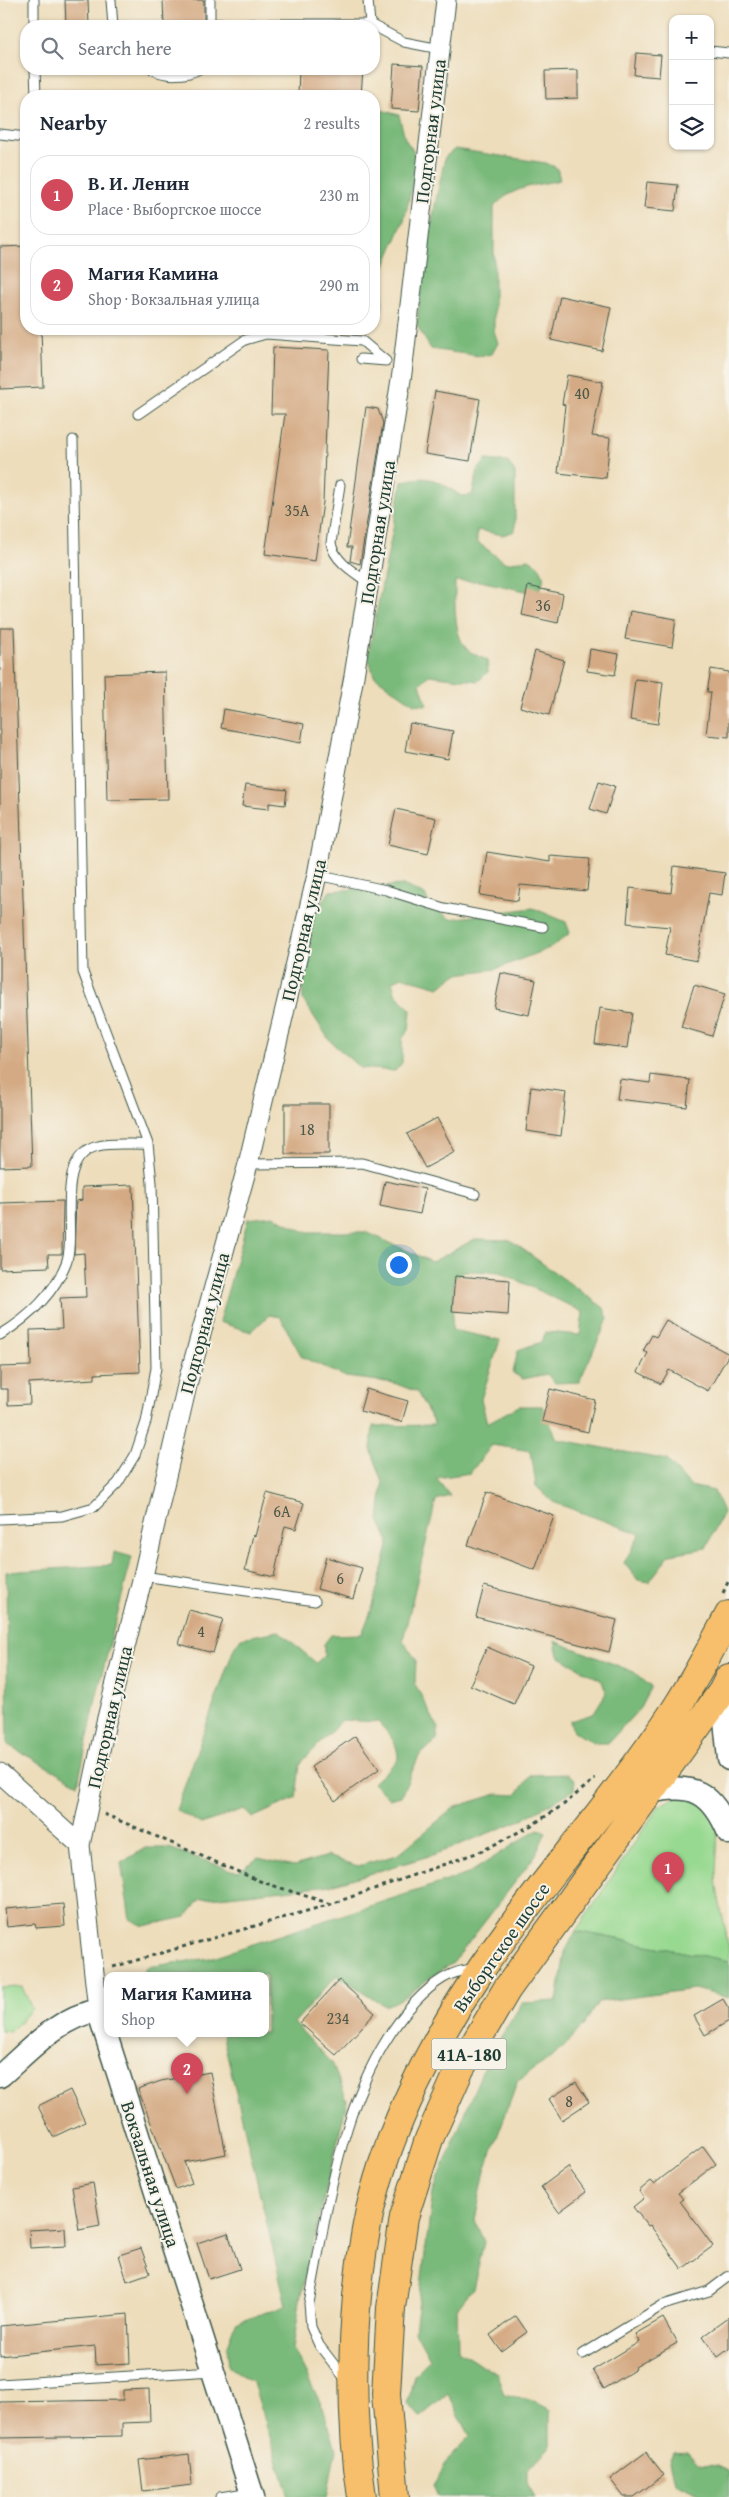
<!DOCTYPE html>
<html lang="en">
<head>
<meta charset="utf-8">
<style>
  :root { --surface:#fff; --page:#f2f2f3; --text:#1f2937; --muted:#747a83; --line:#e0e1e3; --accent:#d1495b }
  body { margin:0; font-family:"Gentium Book Plus",serif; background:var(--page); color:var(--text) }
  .controls { position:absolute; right:15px; top:15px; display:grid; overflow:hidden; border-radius:10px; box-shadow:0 1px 4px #0004 }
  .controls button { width:45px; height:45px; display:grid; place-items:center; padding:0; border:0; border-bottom:1px solid var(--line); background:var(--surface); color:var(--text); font:25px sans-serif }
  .you { position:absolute; left:398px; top:1264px; width:18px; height:18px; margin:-12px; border:4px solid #fff; border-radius:50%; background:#1a73e8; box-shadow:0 0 0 8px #1a73e833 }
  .badge { display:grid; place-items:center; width:32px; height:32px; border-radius:50%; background:var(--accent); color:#fff; font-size:16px; font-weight:700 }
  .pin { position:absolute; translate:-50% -41px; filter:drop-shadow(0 1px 2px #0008) }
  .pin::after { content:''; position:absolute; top:26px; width:18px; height:15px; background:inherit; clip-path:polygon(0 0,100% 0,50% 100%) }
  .popup { position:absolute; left:104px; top:1972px; width:165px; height:65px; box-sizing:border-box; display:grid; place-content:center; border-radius:10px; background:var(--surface); filter:drop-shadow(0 1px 4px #0005); font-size:16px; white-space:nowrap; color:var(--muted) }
  .popup b { font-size:19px; color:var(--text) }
  .popup::after { content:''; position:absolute; left:50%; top:100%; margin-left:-10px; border:10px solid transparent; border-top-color:var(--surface) }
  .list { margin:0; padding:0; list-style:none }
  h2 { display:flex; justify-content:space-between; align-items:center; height:65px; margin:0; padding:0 20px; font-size:21px }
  h2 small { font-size:16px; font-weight:400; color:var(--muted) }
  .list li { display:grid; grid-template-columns:32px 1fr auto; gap:15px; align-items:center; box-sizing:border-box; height:80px; margin:0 10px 10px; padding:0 10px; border:1px solid var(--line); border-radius:20px }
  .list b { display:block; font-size:19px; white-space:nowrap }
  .list p { margin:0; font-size:16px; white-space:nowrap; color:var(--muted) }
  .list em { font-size:16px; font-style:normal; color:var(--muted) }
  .icon { flex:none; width:28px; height:28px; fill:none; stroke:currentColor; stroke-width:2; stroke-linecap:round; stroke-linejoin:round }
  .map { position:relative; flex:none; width:729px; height:2497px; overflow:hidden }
  .search { position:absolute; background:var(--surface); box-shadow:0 1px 4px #0004; left:20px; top:20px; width:360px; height:55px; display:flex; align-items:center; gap:12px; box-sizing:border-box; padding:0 18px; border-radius:20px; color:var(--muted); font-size:19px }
  .panel { position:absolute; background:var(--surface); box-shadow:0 1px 4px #0004; left:20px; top:90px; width:360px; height:245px; border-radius:20px }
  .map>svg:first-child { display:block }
  .green { fill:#97d990; stroke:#5b8b62 }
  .forest { fill:#79b97a; stroke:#4c7b57 }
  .building { fill:#d4aa84 }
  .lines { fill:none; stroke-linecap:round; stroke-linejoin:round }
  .service-casing { stroke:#3e5548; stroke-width:11 }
  .minor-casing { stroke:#3e5548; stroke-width:21 }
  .tertiary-casing { stroke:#3e5548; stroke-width:25 }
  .primary-casing { stroke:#3e5548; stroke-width:30 }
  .path { stroke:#3e5548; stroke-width:3; stroke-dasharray:4 4; stroke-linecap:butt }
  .service { stroke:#fff; stroke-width:9 }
  .minor { stroke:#fff; stroke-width:19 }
  .tertiary { stroke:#fff; stroke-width:22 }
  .primary { stroke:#f7bf6c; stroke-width:28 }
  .labels { text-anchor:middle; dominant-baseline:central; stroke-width:4; stroke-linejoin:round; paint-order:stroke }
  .number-label { font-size:16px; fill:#4c5848 }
  .shield { fill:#f7f3e8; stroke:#60746a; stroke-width:1 }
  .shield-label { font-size:18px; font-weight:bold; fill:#1f3d34 }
  .street-label { font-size:19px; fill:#1f3d34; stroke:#f7f3e8 }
</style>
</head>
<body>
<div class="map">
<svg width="729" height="2497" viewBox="0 0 729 2497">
  <rect width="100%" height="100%" fill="#f7f3e8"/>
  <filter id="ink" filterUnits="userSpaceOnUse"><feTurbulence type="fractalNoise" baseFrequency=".02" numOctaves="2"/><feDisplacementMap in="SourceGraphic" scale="10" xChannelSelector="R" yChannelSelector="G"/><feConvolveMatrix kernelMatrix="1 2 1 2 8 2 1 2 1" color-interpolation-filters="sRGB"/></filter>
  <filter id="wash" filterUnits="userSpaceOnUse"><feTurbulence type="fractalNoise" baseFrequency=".0096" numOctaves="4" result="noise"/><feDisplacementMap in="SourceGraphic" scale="20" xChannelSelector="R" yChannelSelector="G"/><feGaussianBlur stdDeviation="1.12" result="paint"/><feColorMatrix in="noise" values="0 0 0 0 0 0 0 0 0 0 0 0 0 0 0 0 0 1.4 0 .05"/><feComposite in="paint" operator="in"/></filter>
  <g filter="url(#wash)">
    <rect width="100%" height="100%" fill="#edddbb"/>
    <path class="green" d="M677,1796C688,1798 701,1801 709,1810C722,1826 716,1854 716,1874C717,1904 729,1932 729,1961L576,1931L659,1806Z
      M22,1987L32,2009L10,2032L0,2031V1988Z"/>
    <path class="forest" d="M374,108L399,115L405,139L419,159L404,220L383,270L382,308L374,315Z
      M455,149L546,163L557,168L560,180C537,185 510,187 494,207V331L498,343L492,354L479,356L431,349L417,326L420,291L429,235L445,157Z
      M486,460L508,462L515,473V531L503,535L477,530V542L506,563L529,559L539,566L544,577L541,588L530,592L480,581H455C455,599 453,633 466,648C470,653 481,657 487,660L488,672L478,681L429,675L420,684L427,705L414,704L374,676L368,656L402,482C428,473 440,481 461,496L472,495L478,470Z
      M403,885L425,895L430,905L450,919L533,908L566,922L570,933L552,947L496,969L457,974L439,987L403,977L392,981L395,993L411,1010L409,1030L402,1039V1063L395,1071L360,1068L330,1041L303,1000L302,973L313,916L330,891Z
      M273,1216L305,1232H366L432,1262L475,1239L510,1240L604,1308L608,1319L579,1382L555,1383L547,1374L523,1379L513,1373L518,1350L541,1342L546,1332L580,1335L583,1312L500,1272L464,1271L454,1279L452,1330L500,1340L481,1399L487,1423L519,1406H542L557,1439L667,1460L690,1486L714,1491L723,1512L706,1548L670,1554L649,1582L638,1580L624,1563L640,1534L553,1502L536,1486L531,1451L492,1445L470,1473L436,1478L450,1496L436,1500L403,1640L416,1660L415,1684L438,1728L437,1740L419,1756L401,1796L389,1799L373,1783L398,1760C399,1744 389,1734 378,1722L342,1720L300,1764L296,1798L252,1818L244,1809L201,1824L176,1810L234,1648L241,1638L279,1631L316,1663L324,1656V1644L331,1635L362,1634L373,1606L389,1542L379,1520L383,1483L371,1449L373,1426L435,1425L417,1392L394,1383L346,1377L302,1357L280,1317L269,1315L251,1332L219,1322L248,1219Z
      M114,1552L132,1557L97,1694L78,1784L8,1745L6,1572L112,1565Z
      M555,1641L634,1672L651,1687L640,1708L608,1743H596L573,1732L570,1721L593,1714L606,1693L602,1681L558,1656Z
      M568,1774L575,1780L574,1790L521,1820L436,1854L331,1885L200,1899L186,1917L144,1926L130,1919L121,1863L145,1848H169L238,1872L258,1858L294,1866L327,1856L358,1866L397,1855L455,1807L497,1794L516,1795L531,1775Z
      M538,1829L546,1832L535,1856L453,1963C428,1975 411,1998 385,2006L337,1975L294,2023L332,2063L347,2101L301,2294L293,2348L324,2410L336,2449L327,2497H289L253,2383L229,2367L227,2347L236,2323L286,2305L222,2033H266V1975H142L147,1967L210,1958L468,1874Z
      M576,1931L729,1961V1998L694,1989L598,2002L584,2025L555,2055L518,2080L485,2170L475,2221L484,2242L473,2288L457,2308L458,2350L497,2374L504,2394L530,2400L550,2410V2448L527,2469V2483L535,2497H438L433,2485L454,2452L470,2436L448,2394L420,2417L408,2403L414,2375L430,2359L415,2331L433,2192L487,2059L522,2003L557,2001L565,1952Z
      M687,2451L699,2464L717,2466L729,2472V2497H708L674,2482L669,2462L673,2452Z"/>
    <g id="blocks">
      <path class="building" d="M65,0H88L89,26H66Z
        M163,0H204V26H164Z
        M636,53L661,55L659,77L634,75Z
        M394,64L423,66L419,111L391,109Z
        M299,69H363L361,96H298Z
        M578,70V98L546,99L545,71Z
        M647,182L678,185L675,211L644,208Z
        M26,246V329H41L43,387L0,389V247Z
        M560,296L611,307L602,351L551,340Z
        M273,347L329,350L323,502L315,561L265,554L285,414H271Z
        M567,375L603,382L592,436L610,438L606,478L558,473L565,405L562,404Z
        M435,391L480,399L470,461L425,454Z
        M366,407L378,409L383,423L360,564L350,561L352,547H347Z
        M528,586L563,594L558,623L522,615Z
        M630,611L676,619L672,647L625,639Z
        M0,628H14L32,1166L0,1167Z
        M590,649L619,654L615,675L587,671Z
        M535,651L564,660L549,715L520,707Z
        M711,669L729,672V737L706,735L711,692H707Z
        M165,672L168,799L107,800L104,674Z
        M635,679L663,682L658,724L630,720Z
        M224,709L304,724L301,743L221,728Z
        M410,723L453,731L448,759L405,751Z
        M599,781L615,786L606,814L590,809Z
        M245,785L287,790L285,805L269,803V809L242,806Z
        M396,809L436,818L428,854L388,845Z
        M487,852L550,862V856L590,859L587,891L520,885L518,901L480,895Z
        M674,866L725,873L722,895L709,893L697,961L665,955L670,927L627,923L630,888L671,893Z
        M501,973L536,980L529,1015L494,1008Z
        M694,985L725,994L712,1036L681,1027Z
        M600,1008L632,1013L627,1048L595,1044Z
        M651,1075L690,1080L687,1107L617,1099L620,1079L650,1083Z
        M531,1087L566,1092L561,1136L526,1131Z
        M285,1104H329V1154H285Z
        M437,1118L455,1152L425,1168L407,1134Z
        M385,1181L425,1189L420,1214L380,1206Z
        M133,1185L140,1372L95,1374V1379L29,1383L30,1404L8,1405V1389H0V1367L31,1366L30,1330L62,1329L60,1298L86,1297L84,1253L74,1254L76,1201L82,1200V1187Z
        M63,1201L62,1254H48L49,1267L0,1269V1203Z
        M455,1276L510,1280L508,1315L452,1311Z
        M666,1320L729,1354L708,1391L669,1370L661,1384L638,1372L648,1353L643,1351L652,1335L656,1337Z
        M366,1389L408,1401L402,1422L360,1411Z
        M550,1389L595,1400L588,1432L542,1421Z
        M487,1492L554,1516L535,1570L468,1545Z
        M267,1493L304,1503L296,1529L285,1526L274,1577L245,1570L253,1535L255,1536Z
        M326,1557L362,1568L353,1599L317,1589Z
        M484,1586L617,1620L609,1652L476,1617Z
        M189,1610L223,1619L213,1653L179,1644Z
        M487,1647L531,1666L514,1704L470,1685Z
        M355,1736L379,1769L335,1801L311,1767Z
        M63,1904L65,1926L36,1928L35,1924L7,1927L5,1909Z
        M339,1980L375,2013L336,2055L300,2023Z
        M723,1999L729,2009V2021L705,2035L694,2016Z
        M210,2072L226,2154L184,2162L192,2183L176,2189L138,2089L161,2081Z
        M576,2082L589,2102L562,2120L549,2099Z
        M70,2090L85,2122L53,2137L38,2106Z
        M703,2146L716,2164L678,2193L683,2199L680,2201L713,2246L682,2269L650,2225L648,2226L633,2207L644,2198L639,2191L651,2181L654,2184Z
        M568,2167L586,2192L559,2212L541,2187Z
        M93,2183L100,2226L79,2230L72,2187Z
        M65,2228L66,2246L30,2248L29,2230Z
        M228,2233L240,2269L209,2279L197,2243Z
        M141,2248L150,2273L127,2281L119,2255Z
        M128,2314L130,2363L96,2365L95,2346L0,2356V2326Z
        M516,2316L527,2332L501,2351L490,2335Z
        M729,2317V2349L718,2357L703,2336Z
        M663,2318L677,2343L635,2367L636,2369L604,2389L593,2370L639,2342L635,2334Z
        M149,2389L150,2422L122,2423V2436L0,2438V2402L123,2400V2390Z
        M646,2452L664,2475L634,2497H624L610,2479Z
        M189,2454L192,2485L143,2491L139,2460Z"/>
    </g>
  </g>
  <g filter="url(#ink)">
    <use href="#blocks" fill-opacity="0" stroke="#3e5548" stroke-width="1"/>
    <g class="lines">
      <defs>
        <path id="service" d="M34,0V26
          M111,0L113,26
          M210,0V24
          M368,0L370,24
          M210,26V24H370L404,42L440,49
          M710,51L729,53
          M35,69L36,96
          M152,69C164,77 187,76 199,69
          M0,134L26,137
          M138,414L245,340L266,334L362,341L386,361L361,359
          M340,485L331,543C334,561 355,573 369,583
          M317,875L386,890L444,908L543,927
          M248,1164L362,1163L475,1194
          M0,1335C28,1318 54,1294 66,1263C78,1232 52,1157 98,1146C113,1142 132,1145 148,1144
          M0,1519L62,1516L94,1507L118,1483L135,1455L146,1422L156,1368L152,1183L148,1144L83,972L73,440
          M143,1576L315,1601
          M583,2354L663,2305L709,2291L729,2276
          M346,2380L319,2345L311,2327L309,2303C329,2202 343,2080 415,2002C432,1984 451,1969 476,1969
          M0,2384L213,2371
          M220,2497L251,2492"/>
        <path id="minor" d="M0,1773L80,1845
          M98,2010L80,1845L106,1722L143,1576L188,1381L248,1164L317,875L354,676L402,373L446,0"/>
        <path id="tertiary" d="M722,1692L729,1759
          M650,1792C693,1782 712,1792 729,1833
          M0,2076C30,2050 57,2018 98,2010L253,2497"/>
        <path id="primary" d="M362,2497C348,2408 351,2299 370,2210C389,2127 434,2039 482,1968C543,1879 616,1799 675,1710C695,1679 712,1647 729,1615
          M395,2497L386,2394L391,2308L404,2217L429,2139L460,2069L507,1989L722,1692L729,1678"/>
      </defs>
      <use href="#service" class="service-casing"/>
      <use href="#minor" class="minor-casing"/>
      <use href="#tertiary" class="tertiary-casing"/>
      <use href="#primary" class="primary-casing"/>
      <path class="path" d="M723,1593L729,1580
        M104,1814L262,1882L331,1904
        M113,1967L331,1904L482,1851L532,1825L563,1805L595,1779"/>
      <use href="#service" class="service"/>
      <use href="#minor" class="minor"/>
      <use href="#tertiary" class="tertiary"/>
      <use href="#primary" class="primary"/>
    </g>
  </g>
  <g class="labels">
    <g class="number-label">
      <text x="582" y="393">40</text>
      <text x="297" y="510">35А</text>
      <text x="543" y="605">36</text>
      <text x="307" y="1129">18</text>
      <text x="282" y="1511">6А</text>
      <text x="340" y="1578">6</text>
      <text x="201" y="1631">4</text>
      <text x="338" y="2018">234</text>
      <text x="569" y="2101">8</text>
    </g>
    <rect class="shield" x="431.5" y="2038.5" width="75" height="31" rx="4"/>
    <g class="shield-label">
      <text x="469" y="2054">41А-180</text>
    </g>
    <g class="street-label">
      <text transform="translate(430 131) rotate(-83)">Подгорная улица</text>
      <text transform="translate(377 532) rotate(-81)">Подгорная улица</text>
      <text transform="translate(303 930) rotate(-77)">Подгорная улица</text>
      <text transform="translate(204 1323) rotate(-75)">Подгорная улица</text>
      <text transform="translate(109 1717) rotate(-77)">Подгорная улица</text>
      <text transform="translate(501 1947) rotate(-55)">Выборгское шоссе</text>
      <text transform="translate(151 2174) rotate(72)">Вокзальная улица</text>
    </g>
  </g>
</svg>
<div class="controls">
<button>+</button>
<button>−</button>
<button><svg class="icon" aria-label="layers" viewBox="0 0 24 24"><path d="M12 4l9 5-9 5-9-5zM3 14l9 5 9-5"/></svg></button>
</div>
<div class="you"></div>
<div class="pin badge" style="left:668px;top:1893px">1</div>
<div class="pin badge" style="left:187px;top:2094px">2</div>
<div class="popup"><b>Магия Камина</b>Shop</div>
<div class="search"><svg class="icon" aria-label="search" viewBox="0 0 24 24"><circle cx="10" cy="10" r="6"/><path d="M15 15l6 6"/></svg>Search here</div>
<section class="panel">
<h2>Nearby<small>2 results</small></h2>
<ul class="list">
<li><span class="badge">1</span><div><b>В. И. Ленин</b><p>Place · Выборгское шоссе</p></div><em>230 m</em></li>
<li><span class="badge">2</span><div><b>Магия Камина</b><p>Shop · Вокзальная улица</p></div><em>290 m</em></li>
</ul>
</section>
</div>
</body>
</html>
